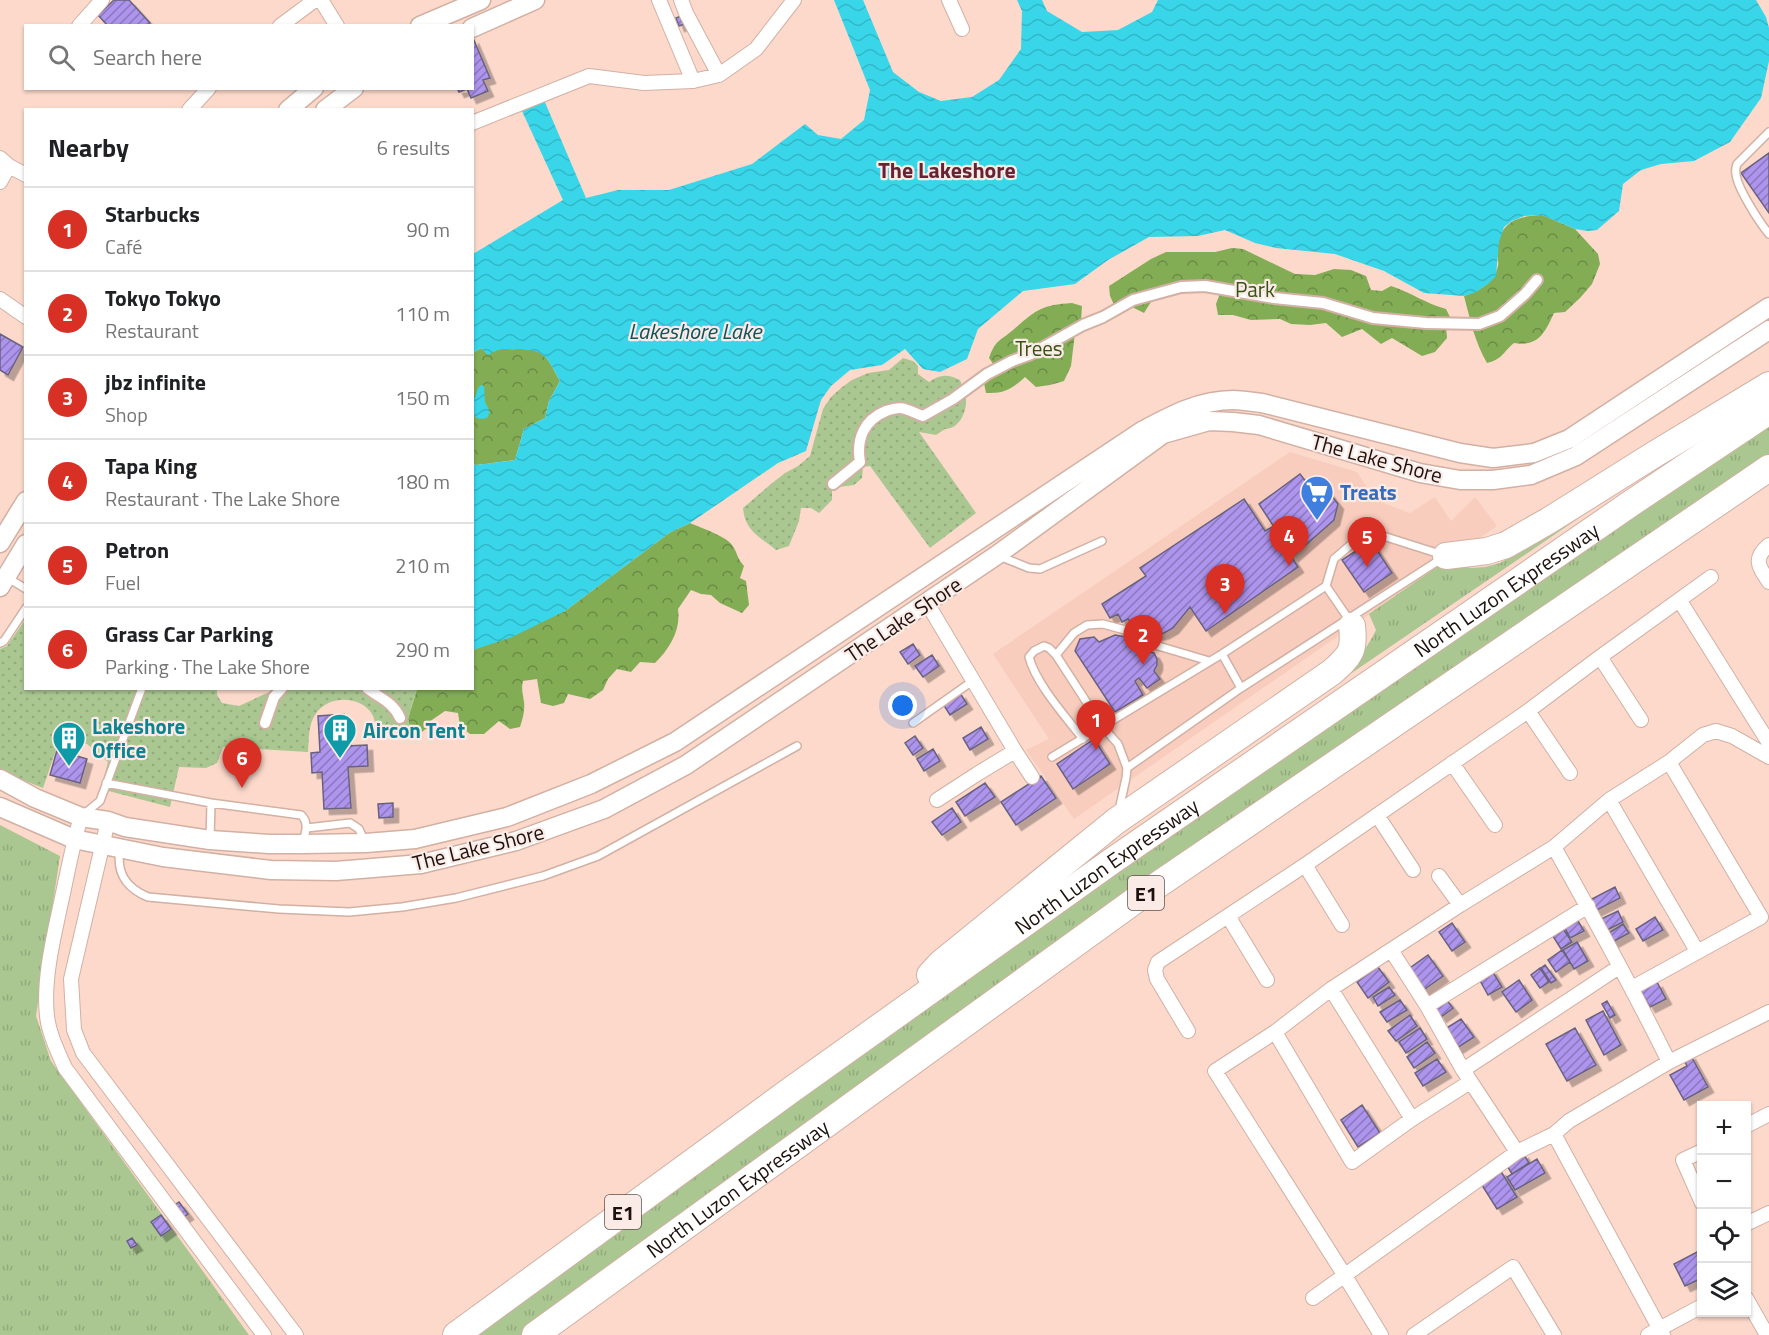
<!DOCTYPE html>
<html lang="en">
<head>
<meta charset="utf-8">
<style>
  :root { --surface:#fff; --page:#f6f6f6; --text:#202124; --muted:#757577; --line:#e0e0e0; --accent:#d93025 }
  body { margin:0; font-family:"Titillium Web",sans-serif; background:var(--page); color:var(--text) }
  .controls { position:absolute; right:18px; bottom:18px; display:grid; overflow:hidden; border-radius:0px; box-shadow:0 2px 4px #0004 }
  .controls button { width:54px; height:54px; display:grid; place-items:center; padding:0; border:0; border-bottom:2px solid var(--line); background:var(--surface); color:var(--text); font:30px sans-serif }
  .you { position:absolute; left:903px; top:706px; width:21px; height:21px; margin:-15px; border:4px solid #fff; border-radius:50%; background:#1a73e8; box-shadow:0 0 0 9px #1a73e833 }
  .badge { display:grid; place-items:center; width:39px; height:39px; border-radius:50%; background:var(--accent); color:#fff; font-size:20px; font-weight:700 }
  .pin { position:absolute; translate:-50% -50px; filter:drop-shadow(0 2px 3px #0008) }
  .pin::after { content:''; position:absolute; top:32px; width:21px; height:18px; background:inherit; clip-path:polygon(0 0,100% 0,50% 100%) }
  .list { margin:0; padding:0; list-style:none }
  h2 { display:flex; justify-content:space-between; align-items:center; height:78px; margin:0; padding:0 24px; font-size:26px }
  h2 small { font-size:20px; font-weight:400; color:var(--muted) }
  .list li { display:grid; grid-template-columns:39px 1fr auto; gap:18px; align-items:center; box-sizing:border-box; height:84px; padding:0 24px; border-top:2px solid var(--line) }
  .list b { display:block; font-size:22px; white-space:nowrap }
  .list p { margin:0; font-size:20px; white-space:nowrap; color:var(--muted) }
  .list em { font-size:20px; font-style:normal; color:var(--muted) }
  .icon { flex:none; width:33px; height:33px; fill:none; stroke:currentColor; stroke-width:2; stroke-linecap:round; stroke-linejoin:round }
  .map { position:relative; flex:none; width:1769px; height:1335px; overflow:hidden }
  .search { position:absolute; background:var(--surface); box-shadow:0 2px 4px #0004; left:24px; top:24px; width:450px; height:66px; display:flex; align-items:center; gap:15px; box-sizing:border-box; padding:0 21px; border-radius:0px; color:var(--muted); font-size:22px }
  .panel { position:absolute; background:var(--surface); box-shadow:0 2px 4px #0004; left:24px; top:108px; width:450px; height:582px; border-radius:0px }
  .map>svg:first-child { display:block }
  .built { fill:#f8cdbd }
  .grass { fill:url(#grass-tufts) }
  .forest { fill:url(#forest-crowns) }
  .park { fill:url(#park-dots) }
  .water { fill:url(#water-waves) }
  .building { fill:url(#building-hatch); stroke:#69627e; stroke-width:1.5; filter:url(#shadow) }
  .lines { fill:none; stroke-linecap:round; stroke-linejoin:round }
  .service-casing { stroke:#d2b0a3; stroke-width:10 }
  .pedestrian-casing { stroke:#d2b0a3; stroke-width:14 }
  .minor-casing { stroke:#d2b0a3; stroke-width:16 }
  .tertiary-casing { stroke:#d2b0a3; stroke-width:21 }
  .motorway-casing { stroke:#d2b0a3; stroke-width:28 }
  .service { stroke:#fff; stroke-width:7 }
  .pedestrian { stroke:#fff; stroke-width:10 }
  .minor { stroke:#fff; stroke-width:14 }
  .tertiary { stroke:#fff; stroke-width:18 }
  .motorway { stroke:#fff; stroke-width:26 }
  .labels { text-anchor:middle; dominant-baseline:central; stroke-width:4.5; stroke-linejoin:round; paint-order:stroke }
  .shield { fill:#faebe6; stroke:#5f524e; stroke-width:1.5 }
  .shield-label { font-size:20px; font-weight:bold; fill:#1d110d }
  .park-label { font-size:21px; fill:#365214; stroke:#faebe6 }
  .street-label { font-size:21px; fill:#1d110d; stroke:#faebe6 }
  .shop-label { font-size:21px; font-weight:bold; fill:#366cbe; stroke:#faebe6; text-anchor:start }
  .culture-label { font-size:21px; font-weight:bold; fill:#0d838f; stroke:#faebe6; text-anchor:start }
  .neighbourhood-label { font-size:22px; font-weight:bold; fill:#672234; stroke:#faebe6 }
  .water-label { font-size:22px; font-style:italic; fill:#12525b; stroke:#faebe6 }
</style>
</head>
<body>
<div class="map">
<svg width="1769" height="1335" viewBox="0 0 1769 1335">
  <defs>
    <pattern id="grass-tufts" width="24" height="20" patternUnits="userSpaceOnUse" patternTransform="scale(1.5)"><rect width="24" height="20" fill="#aac791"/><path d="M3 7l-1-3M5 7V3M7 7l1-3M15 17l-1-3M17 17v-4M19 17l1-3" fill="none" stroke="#92aa7c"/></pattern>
    <pattern id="forest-crowns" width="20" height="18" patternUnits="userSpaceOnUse" patternTransform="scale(1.5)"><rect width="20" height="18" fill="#82ad55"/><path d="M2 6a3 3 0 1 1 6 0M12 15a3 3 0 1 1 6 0" fill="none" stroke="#6a8b45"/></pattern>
    <pattern id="park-dots" width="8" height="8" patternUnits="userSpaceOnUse" patternTransform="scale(1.5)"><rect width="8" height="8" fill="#aac791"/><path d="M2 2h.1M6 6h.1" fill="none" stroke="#92aa7c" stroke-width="1.8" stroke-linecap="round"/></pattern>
    <pattern id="water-waves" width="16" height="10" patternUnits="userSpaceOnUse" patternTransform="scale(1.5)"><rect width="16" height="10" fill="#39d6ea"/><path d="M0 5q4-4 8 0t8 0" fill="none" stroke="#32b7c8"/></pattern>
    <pattern id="building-hatch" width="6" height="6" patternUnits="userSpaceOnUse" patternTransform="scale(1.5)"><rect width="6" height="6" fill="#ad94ec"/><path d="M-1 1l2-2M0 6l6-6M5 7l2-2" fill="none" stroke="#8c77be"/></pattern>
    <filter id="shadow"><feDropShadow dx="5.5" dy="5.5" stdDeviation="0" flood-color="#0004"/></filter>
  </defs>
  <rect width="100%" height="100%" fill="#fcd9cb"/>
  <path class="built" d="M1290,452L1357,472L1375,500L1410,513L1435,497L1451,521L1475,497L1497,526L1074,819L1026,750L1049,739L993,654Z"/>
  <path class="grass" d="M1769,421V460L523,1335H474L1140,852Z
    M1591,503L1592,509L1302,707C1329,684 1361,663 1376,630L1369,614L1450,558L1470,568L1485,567L1500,563L1546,535Z
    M0,825L60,856L36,1016L51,1061L249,1335H0Z"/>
  <path class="forest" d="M1542,215L1575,229L1598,254L1600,264L1592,284L1580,298L1565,312L1554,313C1545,333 1538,347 1514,343C1502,353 1503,359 1487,363C1475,343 1470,319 1464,296C1479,291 1494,283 1498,266C1499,262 1497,256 1497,252C1499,222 1516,216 1542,215Z
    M1232,248L1243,249L1295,274L1315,275L1334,269L1351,270L1366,276L1371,290L1382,291L1391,286C1410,292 1427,304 1446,309L1450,317L1446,326L1447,338L1435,352L1422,356L1392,338L1381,344L1362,329L1342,337L1326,323L1310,325L1291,324L1280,319L1251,320L1233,315H1218L1216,304L1222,288L1188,281L1173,290L1154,297L1144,313L1128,305L1115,307L1110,296L1109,286L1151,259L1166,252H1215Z
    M1072,303L1082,306L1081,322L1075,333L1071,366L1064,381L1050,385L1036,387L1025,377C1012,389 1004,394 986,393L983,378L994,365L989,358C996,339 999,342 1013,330C1036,310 1041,305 1072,303Z
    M481,348L488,354C504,346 501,350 516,349C545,348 547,357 560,381L549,401L545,418L524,429L515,460L476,465L473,464V353Z
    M690,523C701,528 726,536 732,545C738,553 736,557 744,566L740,578L746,581L749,605L742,613L720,603L711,595L701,594L691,590L678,609C681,630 670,648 655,663L640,662L631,672L617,669L608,679L603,690L590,699L568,694L564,703L553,706L541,703L537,679L523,681C521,689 523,694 524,702C525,711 523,718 520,727L510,729L499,721L484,734H470L460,726L458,713L445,711L429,722L427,728L418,735L411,733L408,719L417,689L472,688L473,650L565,611L669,533Z"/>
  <path class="park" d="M903,358L913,361L918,366V374L929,382C940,374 948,374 960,380C962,386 965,393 966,399C967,412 959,429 945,429L936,435L919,432L976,513L930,548L870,466L863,467L862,478L854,485L832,488V500L819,513L811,508H801L799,521L789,546L776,550C759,536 745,531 743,508L771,484L785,473L798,466L810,456L823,409L831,397L841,388L852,380L868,373L889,370Z
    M25,620L26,688L217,689V695L222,703L239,706L276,689L417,688L408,719L410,727L377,733C376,727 375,719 372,714C360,695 327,695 315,715C308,725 309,741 308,752L223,747L217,763L206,768L179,767L170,807L101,789L108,762L87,744H58L43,788L0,771V649L7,646Z"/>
  <path class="water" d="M834,0H863L893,72L919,92L941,101L972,97L999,80L1021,49L1022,11L1017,0H1042L1047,11L1082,32L1118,30L1152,12L1158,0H1756L1766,17L1769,28V61L1761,98L1730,142L1694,161L1661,164L1641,170L1623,184L1619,211L1597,230L1588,231L1575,229L1542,215L1524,216L1512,221L1504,227L1499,242L1496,276L1489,283L1476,292L1464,296L1424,293L1384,271L1335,254L1276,248L1255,243L1225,230L1198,236L1149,237L1108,260L1075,284L1023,291L978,329L967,359L940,372L923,369L905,349L882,365L850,370L831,386L821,400L806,451L778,463L690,523L669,533L565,611L512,637L473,650V464L476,465L515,460L524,429L545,418L549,401L560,381C547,357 545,349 516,349C500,350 504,346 488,355L481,348L473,353V254L563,200L522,111L544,100L586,198L618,190H669L752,164L805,124L818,135L841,139L864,120L870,90Z
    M481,385L484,386L485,402L490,412L487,418L481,419L476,418C468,402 475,402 478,388Z"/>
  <path class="building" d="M114,0H129L150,23L147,26H108L98,15Z
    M684,15L687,23L679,26L676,18Z
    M473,38L490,78L483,80L488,91L471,98L467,89L459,92L457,88H472Z
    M1769,153V213L1741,173Z
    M0,334L23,347L8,375L0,370Z
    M1300,474L1313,491L1319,486L1328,491L1338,504L1334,520L1293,556L1259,504Z
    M1244,499L1265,531L1272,527L1298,567L1206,631L1190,607L1173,628L1164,633L1152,636L1136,635L1137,628L1128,619L1122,622L1118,614L1110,618L1102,604L1146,576L1140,568Z
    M1371,541L1392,573L1364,592L1342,560Z
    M1115,635L1132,638L1130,645L1140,652L1146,650L1154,653L1157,659V665L1154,671L1160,679L1147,688L1139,678L1135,681L1143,695L1115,712L1075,651L1080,639L1094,637L1099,642Z
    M913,644L920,655L908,664L900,652Z
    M932,655L939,666L923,677L915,666Z
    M960,693L967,704L950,715L943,704Z
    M344,714L346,746L367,745L368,766L348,767L351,808L324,809L322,772L312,773L311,753L320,752L318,716Z
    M981,727L988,739L970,750L963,738Z
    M915,736L923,748L913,755L905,743Z
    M1094,739L1110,764L1073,789L1057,764Z
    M933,749L940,761L924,771L917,759Z
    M57,750L87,759L80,783L50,775Z
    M1041,776L1056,798L1016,825L1001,802Z
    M985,783L995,797L965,816L956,802Z
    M393,803V817L379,818L378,804Z
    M952,808L961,822L942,835L932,822Z
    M1615,887L1620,898L1591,913L1586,902Z
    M1618,911L1623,922L1607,930L1601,919Z
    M1655,917L1663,930L1643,941L1636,929Z
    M1578,921L1584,931L1570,938L1565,928Z
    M1452,923L1465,942L1452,951L1439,932Z
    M1623,924L1629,933L1609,944L1604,936Z
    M1561,926L1572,942L1561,949L1551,933Z
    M1577,942L1588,961L1574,969L1563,950Z
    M1562,950L1570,962L1556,972L1548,960Z
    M1428,955L1443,976L1422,991L1407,970Z
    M1545,965L1556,980L1551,983L1541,968Z
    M1378,967L1389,982L1368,998L1357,982Z
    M1540,968L1549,982L1540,988L1531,975Z
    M1491,969L1502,987L1488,995L1478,977Z
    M1519,980L1532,1000L1516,1012L1502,992Z
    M1657,982L1666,999L1650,1007L1640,990Z
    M1389,987L1395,995L1378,1006L1373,997Z
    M1445,998L1453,1008L1441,1017L1434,1006Z
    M1400,1000L1407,1010L1387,1022L1380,1012Z
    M1607,1001L1615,1015L1610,1018L1602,1004Z
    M1603,1011L1621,1045L1604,1055L1586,1020Z
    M1410,1015L1417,1026L1396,1041L1388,1031Z
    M1461,1019L1474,1037L1457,1048L1445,1029Z
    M1420,1028L1427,1039L1406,1053L1399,1042Z
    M1575,1028L1596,1065L1567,1081L1546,1044Z
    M1427,1042L1435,1053L1414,1068L1407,1057Z
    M1690,1054L1708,1087L1684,1100L1670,1075L1687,1066L1683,1058Z
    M1437,1059L1446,1072L1423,1086L1415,1073Z
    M1362,1105L1380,1133L1358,1147L1341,1120Z
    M1523,1153L1529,1163L1512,1174L1506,1164Z
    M1537,1159L1545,1173L1515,1190L1507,1177Z
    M1500,1170L1517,1197L1497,1209L1480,1182Z
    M179,1202L188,1214L174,1224L165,1212Z
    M161,1215L171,1229L161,1236L151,1222Z
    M132,1238L137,1245L131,1248L127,1241Z
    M1701,1250L1702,1278L1685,1286L1674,1264Z"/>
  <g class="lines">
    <defs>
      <path id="service" d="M1769,132L1737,164C1736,168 1735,169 1736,174C1737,188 1760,223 1769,234
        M999,556L1029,568L1040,569L1102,541
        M8,578L26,589
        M1326,586L1350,621
        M0,643L4,641L26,608
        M1222,654L1241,688
        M1056,655L1074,633L1087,625L1103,624L1125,630L1138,640L1209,661
        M913,723L974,680
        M1083,739C1066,717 1036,684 1029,657L1034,651L1044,646L1049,648L1056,655L1102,726L1118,744L1127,768L1126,778L1119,810
        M1052,757L1222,654L1326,586L1334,559L1362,535H1380L1443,555
        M1127,768L1241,688L1441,559
        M106,783L211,803L301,815C309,822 306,832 303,841
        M83,815L100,801L142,688
        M307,828L350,823L359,829L364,840
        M210,840L211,803
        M120,849C116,873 126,888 148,897L279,909L349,912L402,907L456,898L543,876L598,856L797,746"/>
      <path id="pedestrian" d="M833,484L860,462C856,439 864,420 886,411C892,409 900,407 905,409C912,411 917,414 923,416L953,399L987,374L1012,361L1031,354L1083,325L1103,317L1133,300L1181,287L1205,286L1274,298L1323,303L1373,318L1426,323L1479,324L1500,316L1525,294L1537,280
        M367,688C381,699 393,702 400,718
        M265,723L274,697L282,688"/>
      <path id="minor" d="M321,0L337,26
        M659,0L693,81
        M681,0L686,13L719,75
        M949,0L962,29
        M79,26L102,0
        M280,26L315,0
        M189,110L209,88
        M472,123L589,76L644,83L693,81L719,75L756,49L794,0
        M0,158L9,166L26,175
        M0,182L9,166
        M0,299L26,317
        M1769,545C1752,559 1759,567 1769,582
        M1680,601L1769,743
        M927,603L1015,751L1032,777
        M1600,657L1641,720
        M1528,711L1570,773
        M1452,763L1495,825
        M937,800L977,774L1015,751
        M1609,800L1697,951
        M1377,815L1413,870
        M81,817C72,846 67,876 60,907C53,940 43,981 47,1016C49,1034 58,1052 65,1068L264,1335
        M108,821L71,979L74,1030L83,1053L296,1335
        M1554,847C1594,918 1633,989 1669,1062
        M1305,865L1342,925
        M1439,876L1460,905
        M1228,916L1267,980
        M1391,950L1427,1006L1463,1070L1517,1152
        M1632,988L1761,917L1669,762
        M1331,989L1412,1119
        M1427,1006L1588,906
        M1188,1031L1157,979L1155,970L1158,962L1305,865L1528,711L1600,657L1711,577
        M1275,1032L1352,1162L1412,1119L1470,1082
        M1463,1070L1619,967
        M1746,1126L1769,1114
        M1554,1134L1663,1335
        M1702,1151L1683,1160L1702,1203
        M1746,1224L1769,1213
        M1313,1298L1517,1152L1554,1134L1569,1121L1669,1062L1769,1012
        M1746,1298L1767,1335
        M1381,1335L1345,1276L1215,1071L1275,1032L1331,989L1460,905L1554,847L1609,800L1669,762L1703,735L1716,731L1732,736L1769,757
        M1414,1335L1513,1267L1554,1335
        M1648,1335L1702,1306"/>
      <path id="tertiary" d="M420,26L481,0
        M472,28L535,0
        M288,110L314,88
        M325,110L354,88
        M0,543L26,501
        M0,587L26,544
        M0,779L35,798L81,817L108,821L125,827L210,840L269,844H303L366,843L415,839L507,817L591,784L675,742L1142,431C1170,416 1199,400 1233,400C1242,400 1252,402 1262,403L1460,453L1493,458L1534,453L1569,439L1769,307
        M0,807L74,839L163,857L271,870L336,871L421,864L516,841L604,809L686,765L997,555L1163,434L1209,421L1233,422L1259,425L1420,473L1460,480H1493L1531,475L1576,456L1769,330"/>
      <g id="motorway">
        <path d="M1446,556L1487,551L1506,545L1548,521L1655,454L1769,385"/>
        <path d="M930,975L941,963L1116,821L1332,672C1350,656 1355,651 1352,626"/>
        <path id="s1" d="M456,1335L791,1090L1112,861L1630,504L1769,411"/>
        <path id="s2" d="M535,1335L1137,899L1769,468"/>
      </g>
    </defs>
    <use href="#service" class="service-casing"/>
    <use href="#pedestrian" class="pedestrian-casing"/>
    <use href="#minor" class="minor-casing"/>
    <use href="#tertiary" class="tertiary-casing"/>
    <use href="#motorway" class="motorway-casing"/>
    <use href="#service" class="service"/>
    <use href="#pedestrian" class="pedestrian"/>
    <use href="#minor" class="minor"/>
    <use href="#tertiary" class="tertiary"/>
    <use href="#motorway" class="motorway"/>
  </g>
  <defs>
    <symbol id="supermarket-pin" viewBox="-11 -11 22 30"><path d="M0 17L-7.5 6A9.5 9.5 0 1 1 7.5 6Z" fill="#3f7fe0" stroke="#faebe6"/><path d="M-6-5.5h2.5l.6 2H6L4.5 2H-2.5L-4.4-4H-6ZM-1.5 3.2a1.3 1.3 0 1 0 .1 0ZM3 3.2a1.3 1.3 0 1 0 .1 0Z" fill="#fff"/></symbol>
    <symbol id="building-pin" viewBox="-11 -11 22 30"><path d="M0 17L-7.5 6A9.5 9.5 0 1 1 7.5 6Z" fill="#0f9aa8" stroke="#faebe6"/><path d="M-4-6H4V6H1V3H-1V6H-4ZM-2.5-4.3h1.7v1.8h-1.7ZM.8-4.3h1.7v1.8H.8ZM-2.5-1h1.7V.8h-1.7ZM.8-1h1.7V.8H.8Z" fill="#fff"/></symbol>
  </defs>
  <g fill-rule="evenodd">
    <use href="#supermarket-pin" x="1298" y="473" width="38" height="52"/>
    <use href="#building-pin" x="321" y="711" width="38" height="52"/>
    <use href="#building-pin" x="50" y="719" width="38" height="52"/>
  </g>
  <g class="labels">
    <g class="shield">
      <rect x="1128" y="876" width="36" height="34" rx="4.5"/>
      <rect x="605" y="1195" width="36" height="34" rx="4.5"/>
    </g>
    <g class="shield-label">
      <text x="1146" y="893">E1</text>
      <text x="623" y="1212">E1</text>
    </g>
    <g class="park-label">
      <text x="1255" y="289">Park</text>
      <text x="1039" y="348">Trees</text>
    </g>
    <g class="street-label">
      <text transform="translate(1377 458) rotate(15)">The Lake Shore</text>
      <text stroke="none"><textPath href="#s1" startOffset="1288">North Luzon Expressway</textPath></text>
      <text transform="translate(903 619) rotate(-34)">The Lake Shore</text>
      <text transform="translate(478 847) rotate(-14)">The Lake Shore</text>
      <text stroke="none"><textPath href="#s1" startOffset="802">North Luzon Expressway</textPath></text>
      <text stroke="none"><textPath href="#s2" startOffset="250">North Luzon Expressway</textPath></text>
    </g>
    <g class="shop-label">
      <text x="1340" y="492">Treats</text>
    </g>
    <g class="culture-label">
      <text x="92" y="726">Lakeshore<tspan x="92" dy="24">Office</tspan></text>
      <text x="363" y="730">Aircon Tent</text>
    </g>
    <g class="neighbourhood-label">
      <text x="947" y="170">The Lakeshore</text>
    </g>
    <g class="water-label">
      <text x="695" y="331">Lakeshore Lake</text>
    </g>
  </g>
</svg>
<div class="controls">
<button>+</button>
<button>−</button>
<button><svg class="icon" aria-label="locate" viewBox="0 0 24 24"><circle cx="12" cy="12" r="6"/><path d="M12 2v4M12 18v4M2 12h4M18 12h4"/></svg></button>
<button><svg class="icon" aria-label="layers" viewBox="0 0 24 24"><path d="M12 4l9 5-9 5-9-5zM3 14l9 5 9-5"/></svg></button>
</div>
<div class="you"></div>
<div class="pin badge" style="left:1096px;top:750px">1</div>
<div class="pin badge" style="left:1143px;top:665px">2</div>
<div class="pin badge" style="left:1225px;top:614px">3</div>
<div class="pin badge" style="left:1289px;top:566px">4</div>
<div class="pin badge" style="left:1367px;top:567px">5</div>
<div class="pin badge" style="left:242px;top:788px">6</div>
<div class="search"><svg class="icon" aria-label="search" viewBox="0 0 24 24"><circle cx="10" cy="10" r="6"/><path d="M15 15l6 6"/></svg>Search here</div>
<section class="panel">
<h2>Nearby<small>6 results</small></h2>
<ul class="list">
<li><span class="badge">1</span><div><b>Starbucks</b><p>Café</p></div><em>90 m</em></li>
<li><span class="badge">2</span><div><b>Tokyo Tokyo</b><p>Restaurant</p></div><em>110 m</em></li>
<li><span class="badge">3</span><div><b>jbz infinite</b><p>Shop</p></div><em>150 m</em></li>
<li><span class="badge">4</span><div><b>Tapa King</b><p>Restaurant · The Lake Shore</p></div><em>180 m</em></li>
<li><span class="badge">5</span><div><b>Petron</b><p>Fuel</p></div><em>210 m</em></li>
<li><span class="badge">6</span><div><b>Grass Car Parking</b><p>Parking · The Lake Shore</p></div><em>290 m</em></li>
</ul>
</section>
</div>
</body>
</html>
